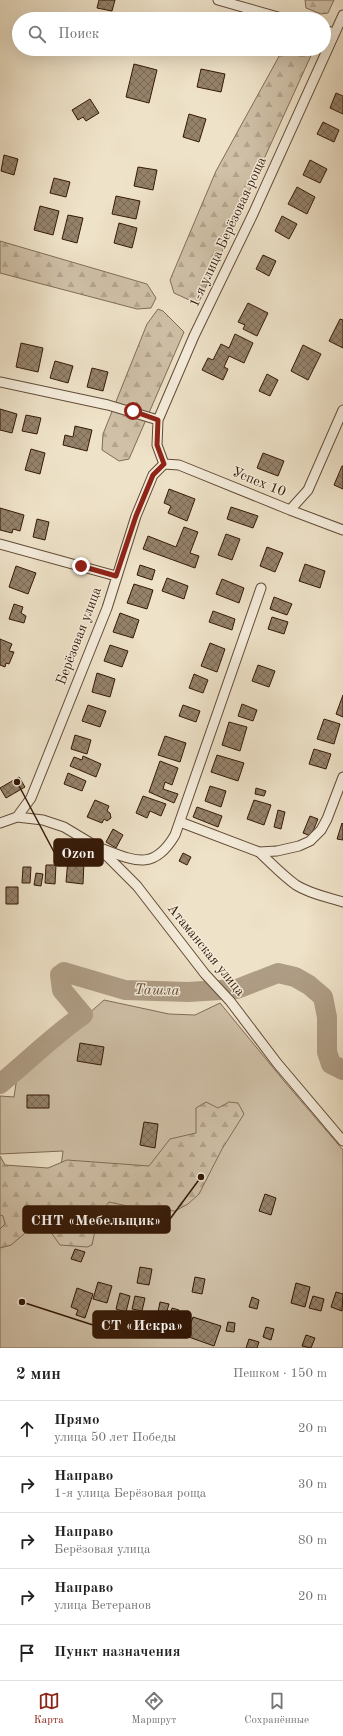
<!DOCTYPE html>
<html lang="ru">
<head>
<meta charset="utf-8">
<style>
  :root { --surface:#fff; --page:#f2f2f2; --text:#222; --muted:#767676; --line:#e0e0e0; --accent:#8f2418 }
  body { margin:0; font-family:"Old Standard TT",serif; background:var(--page); color:var(--text) }
  .stop { position:absolute; width:12px; height:12px; margin:-9px; border:3px solid #8f2418; border-radius:50%; background:#fff }
  .stop.end { background:#8f2418; border-color:#fff; box-shadow:0 1px 4px #0008 }
  .list { margin:0; padding:0; list-style:none }
  h2 { display:flex; justify-content:space-between; align-items:center; height:52px; margin:0; padding:0 16px; font-size:17px }
  h2 small { font-size:13px; font-weight:400; color:var(--muted) }
  .list li { display:grid; grid-template-columns:26px 1fr auto; gap:12px; align-items:center; box-sizing:border-box; height:56px; padding:0 16px; border-top:1px solid var(--line) }
  .list b { display:block; font-size:15px; white-space:nowrap }
  .list p { margin:0; font-size:13px; white-space:nowrap; color:var(--muted) }
  .list em { font-size:13px; font-style:normal; color:var(--muted) }
  .icon { flex:none; width:22px; height:22px; fill:none; stroke:currentColor; stroke-width:2; stroke-linecap:round; stroke-linejoin:round }
  .map { position:relative; flex:none; width:343px; height:1348px; overflow:hidden }
  .search { position:absolute; background:var(--surface); box-shadow:0 4px 16px #0002; left:12px; right:12px; top:12px; height:44px; display:flex; align-items:center; gap:10px; box-sizing:border-box; padding:0 14px; border-radius:22px; color:var(--muted); font-size:15px }
  .sheet { height:332px; background:var(--surface) }
  nav { display:flex; justify-content:space-around; align-items:center; box-sizing:border-box; height:56px; border-top:1px solid var(--line); background:var(--surface); font-size:11px; color:var(--muted) }
  nav a { display:grid; justify-items:center; gap:2px }
  nav .on { color:var(--accent) }
  .map>svg:first-child { display:block }
  .green { fill:#cfc0a7; stroke:#826c57 }
  .forest { fill:url(#forest-firs); stroke:#826c57 }
  .lines { fill:none; stroke-linecap:round; stroke-linejoin:round }
  .river { stroke:#af9e86; stroke-width:20 }
  .building { fill:url(#building-cross-hatch); stroke:#351907 }
  .street-casing { stroke:#634b37; stroke-width:11 }
  .street { stroke:#f4ecdb; stroke-width:9 }
  .route { stroke:#8f2418; stroke-width:5 }
  .labels { text-anchor:middle; dominant-baseline:central; stroke-width:3; stroke-linejoin:round; paint-order:stroke }
  .street-label { font-size:14px; fill:#351907; stroke:#f4ecdb }
  .water-label { font-size:15px; font-style:italic; fill:#664e3a; stroke:#f4ecdb }
  .leader { fill:none; stroke:#351907; stroke-width:1.5 }
  .callout-dot { fill:#351907; stroke:#f4ecdb; stroke-width:1.5 }
  .callout { fill:#351907; stroke:#351907; stroke-width:1.5 }
  .callout-label { font-size:15px; text-anchor:middle; font-weight:bold; fill:#fff }
</style>
</head>
<body>
<div class="map">
<svg width="343" height="1348" viewBox="0 0 343 1348">
  <defs>
    <pattern id="forest-firs" width="22" height="20" patternUnits="userSpaceOnUse"><rect width="22" height="20" fill="#cfc0a7"/><path d="M5 1l3.5 6h-7zM16 11l3.5 6h-7z" fill="#b2a48e"/></pattern>
    <pattern id="building-cross-hatch" width="8" height="8" patternUnits="userSpaceOnUse"><rect width="8" height="8" fill="#95826b"/><path d="M0 0l8 8M0 8l8-8" fill="none" stroke="#7a6a56"/></pattern>
  </defs>
  <rect width="100%" height="100%" fill="#eee2c8"/>
  <filter id="stains"><feTurbulence type="fractalNoise" baseFrequency=".005" numOctaves="4"/><feColorMatrix values="0 0 0 0 .2 0 0 0 0 .09 0 0 0 0 .02 0 0 0 .5 -.17"/></filter>
  <radialGradient id="worn" r=".72"><stop offset=".6" stop-color="#630" stop-opacity="0"/><stop offset="1" stop-color="#630" stop-opacity=".3"/></radialGradient>
  <path class="green" d="M104,1000L169,1014L195,1015L220,1003L284,1081L343,1150V1348H0V1200H57L63,1151L0,1154V1096L14,1097L17,1077Z"/>
  <path class="forest" d="M305,0H334L328,13L321,14L306,8Z
    M283,49H314L198,304L174,293L170,280L216,171Z
    M0,241L147,284L156,298L151,308L137,309L0,273Z
    M158,309L163,311L184,332L129,459L119,461L102,450L103,434L147,324Z
    M206,1102L218,1108L229,1102L238,1103L244,1114L222,1149L199,1194L188,1204L175,1211L141,1209L109,1202L98,1216L92,1245L87,1247L60,1245L50,1231L31,1228L11,1245L0,1248V1229L5,1224L3,1216L0,1215V1156L5,1165L48,1168L67,1160L149,1166L170,1139L196,1133V1108Z"/>
  <g class="lines">
    <path class="river" d="M0,1084C28,1061 54,1035 83,1015L62,990L60,975L64,972L125,990L188,992L237,989L278,973L295,977L309,985L323,997L327,1017V1052L331,1064L343,1070"/>
  </g>
  <path class="building" d="M99,0H115L112,11L97,8Z
    M149,15L165,19H148Z
    M134,64L157,70L149,103L126,97Z
    M201,69L225,74L221,92L197,87Z
    M336,93L343,96V114L330,108Z
    M90,99L99,113L86,121L83,117L78,120L72,110Z
    M189,114L206,119L199,142L183,137Z
    M323,122L339,130L334,142L317,134Z
    M4,155L18,159L14,175L1,171Z
    M310,160L327,169L320,183L303,175Z
    M138,167L157,170L153,190L134,186Z
    M54,178L70,182L66,197L50,193Z
    M297,187L315,197L307,214L288,204Z
    M116,196L140,201L136,219L112,214Z
    M40,206L59,211L53,235L34,230Z
    M68,215L83,218L77,243L62,239Z
    M282,216L297,224L289,239L275,231Z
    M119,223L137,228L132,248L114,243Z
    M263,255L276,261L269,276L256,269Z
    M248,303L268,313L257,336L243,329L245,325L238,322Z
    M340,319L343,320V348L329,341Z
    M235,334L253,343L244,363L229,356L224,367L228,369L223,380L202,370L208,358L213,360L221,344L229,348Z
    M21,343L43,348L38,372L16,367Z
    M303,345L321,354L308,380L291,371Z
    M55,361L73,366L68,383L50,378Z
    M92,368L108,372L103,391L87,387Z
    M267,374L278,380L270,396L259,391Z
    M0,409L17,414L12,433L0,430Z
    M26,415L41,418L37,434L22,431Z
    M75,426L92,430L87,451L63,445L65,435L73,437Z
    M31,449L45,453L40,474L25,470Z
    M263,453L284,461L278,476L257,468Z
    M342,466H343V489L334,485Z
    M169,489L195,499L187,521L168,513L171,506L164,503Z
    M231,507L258,516L253,528L227,519Z
    M0,508L24,515L20,531L13,529L12,533L0,530Z
    M37,519L49,522L45,540L33,537Z
    M184,527L198,532L190,553L199,556L195,568L143,549L148,536L176,547Z
    M226,534L240,539L232,560L218,555Z
    M267,547L283,553L275,572L260,566Z
    M305,564L325,571L320,588L299,581Z
    M140,565L155,570L152,580L137,575Z
    M16,566L36,573L28,594L9,587Z
    M167,578L188,586L184,599L162,591Z
    M222,579L244,588L239,603L216,594Z
    M134,584L153,590L147,609L127,603Z
    M274,597L292,604L287,615L270,609Z
    M14,604L23,607L21,613L26,616L24,623L9,619Z
    M213,611L235,619L232,630L209,622Z
    M120,613L139,620L133,638L113,632Z
    M272,617L288,622L284,634L268,629Z
    M0,639L12,644L9,651L14,652L9,664L6,663L5,667L0,665Z
    M210,643L225,649L217,672L201,666Z
    M110,645L128,651L122,667L104,661Z
    M258,665L275,671L269,687L252,681Z
    M97,673L115,679L110,697L92,692Z
    M194,674L208,680L203,693L189,688Z
    M343,695V717L336,714Z
    M242,704L257,710L253,721L238,716Z
    M88,705L106,711L100,727L82,721Z
    M183,705L200,711L196,722L179,716Z
    M324,719L340,724L334,744L317,739Z
    M229,722L247,727L240,751L222,745Z
    M75,735L91,740L87,754L71,749Z
    M165,736L186,743L180,762L158,755Z
    M314,749L331,754L326,769L309,764Z
    M217,755L244,763L238,781L211,772Z
    M83,756L101,764L96,777L70,766L74,757L82,760Z
    M160,761L178,768L172,785L165,782L163,789L178,794L174,803L149,792Z
    M68,773L86,781L82,791L64,784Z
    M19,777L25,787L6,798L0,788Z
    M210,786L226,791L221,807L205,801Z
    M256,788L266,791L264,796L255,794Z
    M143,796L166,804L161,816L150,811L147,818L136,813Z
    M95,800L109,806L107,811L110,813L111,818L107,821L104,819L102,823L87,817Z
    M254,800L271,805L264,825L247,819Z
    M197,807L222,816L218,827L193,817Z
    M278,810L285,812L281,829L274,827Z
    M310,816L318,819L311,836L303,833Z
    M342,823L343,824V840L337,839Z
    M113,829L123,835L116,848L106,842Z
    M183,853L191,857L187,865L179,861Z
    M68,859L84,861L83,884L66,882Z
    M46,865H56L55,884L45,883Z
    M23,867H31L30,883H22Z
    M36,873L43,874L41,886L34,885Z
    M6,887H18V904H6Z
    M80,1043L104,1047L101,1065L77,1061Z
    M27,1095H49V1108H27Z
    M144,1122L158,1124L155,1148L140,1145Z
    M265,1194L276,1198L271,1215L259,1211Z
    M75,1249L85,1252L81,1262L71,1259Z
    M140,1267L152,1269L149,1285L137,1283Z
    M195,1277L205,1279L202,1294L192,1292Z
    M98,1282L112,1286L107,1303L93,1299Z
    M296,1283L310,1287L305,1307L291,1303Z
    M77,1288L93,1294L85,1318L76,1315L78,1310L71,1307Z
    M336,1292L343,1294L342,1311L331,1307Z
    M120,1293L130,1296L126,1312L116,1309Z
    M135,1296L145,1298L142,1311L132,1309Z
    M313,1296L324,1299L321,1311L309,1308Z
    M252,1297L259,1300L257,1309L249,1307Z
    M160,1302L169,1304L166,1314L158,1312Z
    M172,1308L179,1310L177,1318L170,1315Z
    M193,1317L221,1326L214,1346L186,1336Z
    M228,1322L235,1323L234,1332L226,1331Z
    M266,1327L274,1329L271,1340L263,1337Z
    M306,1335L315,1338L311,1348L302,1346Z
    M249,1339L259,1342L257,1348H246Z"/>
  <g class="lines">
    <defs>
      <path id="street" d="M218,0L285,19
        M324,30L335,33
        M0,382L108,405L158,420
        M164,464L157,445L158,420L194,336L253,214L343,15
        M164,464L179,465L290,510L343,530
        M290,510L308,490L343,410
        M0,544L116,576
        M17,817L31,798L107,608L136,516L153,475L164,464
        M180,822L259,852L277,851L299,846L310,841L321,830L327,819L343,777
        M0,823L17,817L43,820L64,827L99,848L137,886L205,974L230,1001L277,1063L343,1141
        M103,849C135,861 154,871 175,835L261,588
        M259,852C271,863 283,876 296,885C310,894 327,897 343,902"/>
    </defs>
    <use href="#street" class="street-casing"/>
    <use href="#street" class="street"/>
  </g>
  <g class="lines">
    <path class="route" d="M81,566L116,576L136,516L153,475L164,464L157,445L158,420L133,411"/>
  </g>
  <g class="labels">
    <g class="street-label">
      <text transform="translate(228 232) rotate(-65)">1-я улица Берёзовая роща</text>
      <text transform="translate(259 482) rotate(22)">Успех 10</text>
      <text transform="translate(79 636) rotate(-69)">Берёзовая улица</text>
      <text transform="translate(206 950) rotate(51)">Атаманская улица</text>
    </g>
    <g class="water-label">
      <text transform="translate(157 991) rotate(1)">Ташла</text>
    </g>
  </g>
  <path class="leader" d="M17 782L54 852M201 1177L170 1219M22 1302L93 1325"/>
  <g class="callout-dot">
    <circle cx="17" cy="782" r="4"/>
    <circle cx="201" cy="1177" r="4"/>
    <circle cx="22" cy="1302" r="4"/>
  </g>
  <g class="callout">
    <rect x="54" y="839" width="49" height="27" rx="4"/>
    <rect x="23" y="1206" width="147" height="27" rx="4"/>
    <rect x="93" y="1311" width="98" height="27" rx="4"/>
  </g>
  <g class="callout-label">
    <text x="78" y="858">Ozon</text>
    <text x="96" y="1225">СНТ «Мебельщик»</text>
    <text x="142" y="1330">СТ «Искра»</text>
  </g>
  <rect width="100%" height="100%" filter="url(#stains)"/>
  <rect width="100%" height="100%" fill="url(#worn)"/>
</svg>
<div class="stop" style="left:133px;top:411px"></div>
<div class="stop end" style="left:81px;top:566px"></div>
<div class="search"><svg class="icon" aria-label="search" viewBox="0 0 24 24"><circle cx="10" cy="10" r="6"/><path d="M15 15l6 6"/></svg>Поиск</div>
</div>
<section class="sheet">
<h2>2 мин<small>Пешком · 150 m</small></h2>
<ul class="list">
<li><svg class="icon" aria-label="ahead" viewBox="0 0 24 24"><path d="M12 20V5M6 11l6-6 6 6"/></svg><div><b>Прямо</b><p>улица 50 лет Победы</p></div><em>20 m</em></li>
<li><svg class="icon" aria-label="right" viewBox="0 0 24 24"><path d="M7 20v-9h11M14 6l5 5-5 5"/></svg><div><b>Направо</b><p>1-я улица Берёзовая роща</p></div><em>30 m</em></li>
<li><svg class="icon" aria-label="right" viewBox="0 0 24 24"><path d="M7 20v-9h11M14 6l5 5-5 5"/></svg><div><b>Направо</b><p>Берёзовая улица</p></div><em>80 m</em></li>
<li><svg class="icon" aria-label="right" viewBox="0 0 24 24"><path d="M7 20v-9h11M14 6l5 5-5 5"/></svg><div><b>Направо</b><p>улица Ветеранов</p></div><em>20 m</em></li>
<li><svg class="icon" aria-label="arrive" viewBox="0 0 24 24"><path d="M6 21V4h12l-3 4 3 4H6"/></svg><div><b>Пункт назначения</b></div></li>
</ul>
</section>
<nav>
<a class="on"><svg class="icon" aria-label="map" viewBox="0 0 24 24"><path d="M3 6l6-2 6 2 6-2v14l-6 2-6-2-6 2zM9 4v14M15 6v14"/></svg>Карта</a>
<a><svg class="icon" aria-label="directions" viewBox="0 0 24 24"><path d="M12 3l9 9-9 9-9-9zM9 14v-3h6M13 9l2 2-2 2"/></svg>Маршрут</a>
<a><svg class="icon" aria-label="saved" viewBox="0 0 24 24"><path d="M7 4h10v16l-5-4-5 4z"/></svg>Сохранённые</a>
</nav>
</body>
</html>
